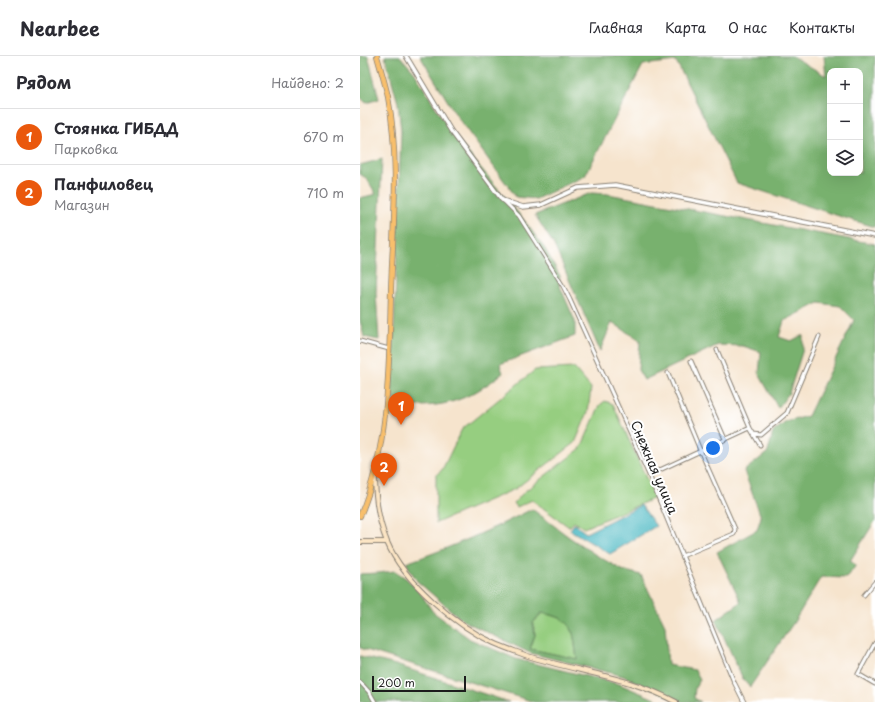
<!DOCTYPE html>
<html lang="ru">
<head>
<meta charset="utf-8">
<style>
  :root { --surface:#fff; --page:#f7f7f7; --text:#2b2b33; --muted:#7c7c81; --line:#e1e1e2; --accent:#ea580c }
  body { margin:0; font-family:"Playpen Sans",sans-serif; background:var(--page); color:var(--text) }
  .controls { position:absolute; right:12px; top:12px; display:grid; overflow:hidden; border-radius:8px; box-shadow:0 4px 16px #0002 }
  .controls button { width:36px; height:36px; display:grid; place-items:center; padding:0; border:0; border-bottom:1px solid var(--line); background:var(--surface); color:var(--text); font:20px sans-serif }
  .scale { position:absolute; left:12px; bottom:10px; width:94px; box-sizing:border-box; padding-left:4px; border:2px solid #1c1c1c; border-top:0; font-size:11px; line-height:14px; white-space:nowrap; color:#1c1c1c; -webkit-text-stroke:3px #fff; paint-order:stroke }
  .you { position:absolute; left:353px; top:392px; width:14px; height:14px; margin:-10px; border:3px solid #fff; border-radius:50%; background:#1a73e8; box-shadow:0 0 0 6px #1a73e833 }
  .badge { display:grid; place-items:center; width:26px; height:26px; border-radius:50%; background:var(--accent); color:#fff; font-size:13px; font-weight:700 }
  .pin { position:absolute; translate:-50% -33px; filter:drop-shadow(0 1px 2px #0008) }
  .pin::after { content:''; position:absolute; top:21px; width:14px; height:12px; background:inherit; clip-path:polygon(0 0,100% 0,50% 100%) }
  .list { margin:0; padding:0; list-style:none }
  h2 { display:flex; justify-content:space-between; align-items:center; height:52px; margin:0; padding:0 16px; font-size:17px }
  h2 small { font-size:13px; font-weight:400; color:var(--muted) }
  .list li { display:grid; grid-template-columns:26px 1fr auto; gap:12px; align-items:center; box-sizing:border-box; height:56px; padding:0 16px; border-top:1px solid var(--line) }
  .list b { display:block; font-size:15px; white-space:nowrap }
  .list p { margin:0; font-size:13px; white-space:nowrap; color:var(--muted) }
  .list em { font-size:13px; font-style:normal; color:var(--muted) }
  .icon { flex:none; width:22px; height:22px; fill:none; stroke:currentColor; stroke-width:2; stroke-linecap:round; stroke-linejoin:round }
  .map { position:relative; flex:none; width:515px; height:646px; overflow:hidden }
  header { display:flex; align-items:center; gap:24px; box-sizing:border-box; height:56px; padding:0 20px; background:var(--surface); border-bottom:1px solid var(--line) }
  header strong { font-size:19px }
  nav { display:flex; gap:22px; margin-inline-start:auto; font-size:14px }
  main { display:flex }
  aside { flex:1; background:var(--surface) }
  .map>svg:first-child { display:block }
  .green { fill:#96ce80; stroke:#59754e }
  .forest { fill:#78b16e; stroke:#4a6645; fill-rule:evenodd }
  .water { fill:#49b8c2; stroke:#326a6f }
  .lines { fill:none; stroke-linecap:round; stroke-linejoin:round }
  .minor-casing { stroke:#898074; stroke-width:5 }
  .tertiary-casing { stroke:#898074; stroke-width:5.5 }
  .secondary-casing { stroke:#898074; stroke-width:6 }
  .primary-casing { stroke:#898074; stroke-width:6 }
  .minor { stroke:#fff; stroke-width:3 }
  .tertiary { stroke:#fff; stroke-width:3.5 }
  .secondary { stroke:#fce5c4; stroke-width:4 }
  .primary { stroke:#f8bf6c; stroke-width:4.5 }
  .labels { text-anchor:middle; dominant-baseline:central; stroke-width:4; stroke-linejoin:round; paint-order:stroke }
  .street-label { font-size:13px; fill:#1c1c1c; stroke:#fff }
</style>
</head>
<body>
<header>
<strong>Nearbee</strong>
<nav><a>Главная</a><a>Карта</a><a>О нас</a><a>Контакты</a></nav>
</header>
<main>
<aside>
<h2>Рядом<small>Найдено: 2</small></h2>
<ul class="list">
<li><span class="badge">1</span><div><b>Стоянка ГИБДД</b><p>Парковка</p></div><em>670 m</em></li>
<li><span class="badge">2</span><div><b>Панфиловец</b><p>Магазин</p></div><em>710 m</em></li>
</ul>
</aside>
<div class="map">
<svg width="515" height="646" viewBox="0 0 515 646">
  <rect width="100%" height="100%" fill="#fff"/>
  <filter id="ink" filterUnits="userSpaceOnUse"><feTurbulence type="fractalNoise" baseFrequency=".025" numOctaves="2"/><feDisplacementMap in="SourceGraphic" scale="8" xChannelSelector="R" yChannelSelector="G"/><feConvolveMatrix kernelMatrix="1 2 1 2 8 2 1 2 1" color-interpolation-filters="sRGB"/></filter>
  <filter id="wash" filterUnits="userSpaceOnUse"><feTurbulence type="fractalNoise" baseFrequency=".012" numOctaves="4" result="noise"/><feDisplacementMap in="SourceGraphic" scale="16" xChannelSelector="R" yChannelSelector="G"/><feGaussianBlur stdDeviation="0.9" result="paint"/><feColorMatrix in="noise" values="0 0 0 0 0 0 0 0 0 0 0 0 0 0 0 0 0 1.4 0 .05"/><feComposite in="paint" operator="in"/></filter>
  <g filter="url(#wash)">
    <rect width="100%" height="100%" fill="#f6e4cd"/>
    <path class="green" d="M214,312L231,332L228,356L215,387L155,433L76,467V419L82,414L102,373L175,314Z
      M245,345L253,348L295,442L224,472L214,466L209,471L172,444L157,451L154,447L164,436L221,392L240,349Z
      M182,557C217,564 212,572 217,603L170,593L175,579L173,567Z"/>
    <path class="forest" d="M0,0H8L19,43L6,47L0,41Z
      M25,0H40L54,16L91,76L164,164L185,193L200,220L199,228L215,265V280L140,308L143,317C116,338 95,350 59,350C51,351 43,351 35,348L32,335L41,75L38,47Z
      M60,0H432L466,20L464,0H515V171L482,161L377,127L316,5L283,9L225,120L176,143L156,141L98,62ZM470,15H500V117H470Z
      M22,103L16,237L19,284L4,281L0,264V142L16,138L7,123L0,118V109Z
      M231,137L248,138L515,188V465L490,505L496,509L487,522L461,521L434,566L390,631L383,623L356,564L381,546L357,496L397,474L401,461L384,415L408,396L413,376L426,366L448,360L494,264L480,250L459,247L424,265L419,281L431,285L443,279V293L429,337L418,352L399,318L401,296L383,290L358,289L284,324L278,314L280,285L252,266L240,295L194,189L175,159Z
      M172,453L209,481L236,499L262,514L281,519L305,569L308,609L335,614L340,623L335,632L334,642L341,646H323L263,620L170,597L102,564L57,525L46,507C90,492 131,474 172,453ZM181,557C215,562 213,574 217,603L170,593L175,579L173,567Z
      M35,515L47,523L61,538L73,556L110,583L156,603L259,628L302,646H174L0,592V518L18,517Z
      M0,600L36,609L149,646H0Z"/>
    <path class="water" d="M281,449L296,470L250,498L210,474L214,468L226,477Z"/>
  </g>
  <g filter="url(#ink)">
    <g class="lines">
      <defs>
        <path id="minor" d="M144,145L159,160L203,230L210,244L289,419L374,626L384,646
          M0,285L29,293
          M357,294L390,372L400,389
          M331,305L365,383
          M308,317L340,394L375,473L374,478L322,500
          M394,378L401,379L427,357L459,281
          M289,419L390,372
          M504,539L515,526
          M515,587L498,618L515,628
          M0,626L10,637L15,646"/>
        <path id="tertiary" d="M46,0L91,75L142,144L163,151L181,149L218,132L255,129L515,180"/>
        <path id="secondary" d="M15,418C15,442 18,464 27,486C44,526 96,570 134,587C145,592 157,596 168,600C218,616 270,621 316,646
          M0,486H27"/>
        <path id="primary" d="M0,460C30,389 29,310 31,234C33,171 40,104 28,41C25,27 21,14 17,0"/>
      </defs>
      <use href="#minor" class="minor-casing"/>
      <use href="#tertiary" class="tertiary-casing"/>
      <use href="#secondary" class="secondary-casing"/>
      <use href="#primary" class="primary-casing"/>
      <use href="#minor" class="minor"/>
      <use href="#tertiary" class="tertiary"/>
      <use href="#secondary" class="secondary"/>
      <use href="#primary" class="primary"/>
    </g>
  </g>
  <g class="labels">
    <g class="street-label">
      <text transform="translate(295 411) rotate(67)">Снежная улица</text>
    </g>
  </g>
</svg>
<div class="controls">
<button>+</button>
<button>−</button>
<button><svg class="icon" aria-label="layers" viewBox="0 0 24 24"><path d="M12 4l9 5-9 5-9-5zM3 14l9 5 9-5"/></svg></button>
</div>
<div class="scale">200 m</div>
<div class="you"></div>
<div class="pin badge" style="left:41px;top:369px">1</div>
<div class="pin badge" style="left:24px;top:430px">2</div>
</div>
</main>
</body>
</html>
